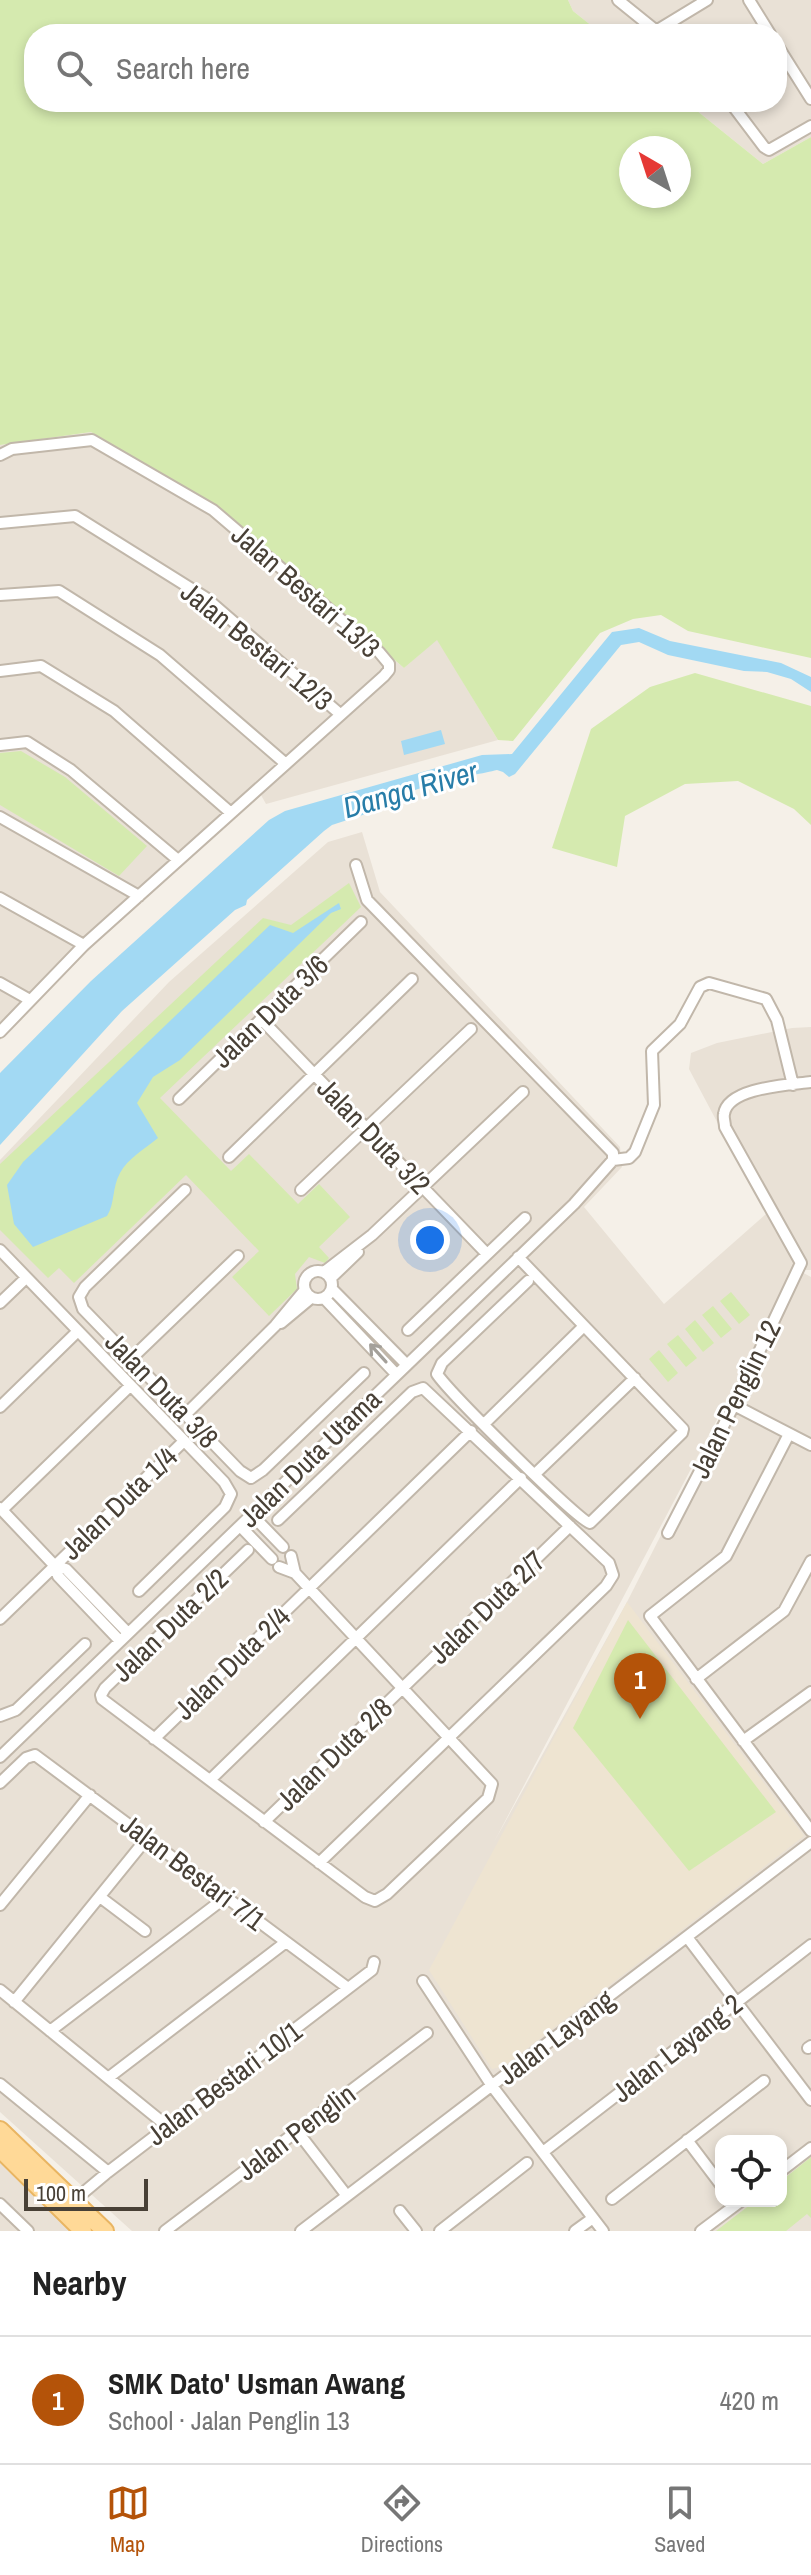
<!DOCTYPE html>
<html lang="en">
<head>
<meta charset="utf-8">
<style>
  :root { --surface:#fff; --page:#f6f6f6; --text:#222; --muted:#767676; --line:#e0e0e0; --accent:#b45309 }
  body { margin:0; font-family:"Archivo Narrow",sans-serif; background:var(--page); color:var(--text) }
  .controls { position:absolute; right:24px; bottom:24px; display:grid; overflow:hidden; border-radius:16px; box-shadow:0 4px 12px #0003 }
  .controls button { width:72px; height:72px; display:grid; place-items:center; padding:0; border:0; border-bottom:2px solid var(--line); background:var(--surface); color:var(--text); font:40px sans-serif }
  .compass { position:absolute; left:619px; top:136px; width:72px; height:72px; border-radius:50%; background:var(--surface); box-shadow:0 4px 12px #0003; rotate:321deg }
  .scale { position:absolute; left:24px; bottom:20px; width:124px; box-sizing:border-box; padding-left:8px; border:4px solid #484036; border-top:0; font-size:22px; line-height:28px; white-space:nowrap; color:#484036; -webkit-text-stroke:6px #fff; paint-order:stroke }
  .you { position:absolute; left:430px; top:1240px; width:28px; height:28px; margin:-20px; border:6px solid #fff; border-radius:50%; background:#1a73e8; box-shadow:0 0 0 12px #1a73e833 }
  .badge { display:grid; place-items:center; width:52px; height:52px; border-radius:50%; background:var(--accent); color:#fff; font-size:26px; font-weight:700 }
  .pin { position:absolute; translate:-50% -66px; filter:drop-shadow(0 2px 4px #0008) }
  .pin::after { content:''; position:absolute; top:42px; width:28px; height:24px; background:inherit; clip-path:polygon(0 0,100% 0,50% 100%) }
  .list { margin:0; padding:0; list-style:none }
  h2 { display:flex; justify-content:space-between; align-items:center; height:104px; margin:0; padding:0 32px; font-size:34px }
  h2 small { font-size:26px; font-weight:400; color:var(--muted) }
  .list li { display:grid; grid-template-columns:52px 1fr auto; gap:24px; align-items:center; box-sizing:border-box; height:128px; padding:0 32px; border-top:2px solid var(--line) }
  .list b { display:block; font-size:30px; white-space:nowrap }
  .list p { margin:0; font-size:26px; white-space:nowrap; color:var(--muted) }
  .list em { font-size:26px; font-style:normal; color:var(--muted) }
  .icon { flex:none; width:44px; height:44px; fill:none; stroke:currentColor; stroke-width:2; stroke-linecap:round; stroke-linejoin:round }
  .map { position:relative; flex:none; width:811px; height:2231px; overflow:hidden }
  .search { position:absolute; background:var(--surface); box-shadow:0 4px 12px #0003; left:24px; right:24px; top:24px; height:88px; display:flex; align-items:center; gap:20px; box-sizing:border-box; padding:0 28px; border-radius:32px; color:var(--muted); font-size:30px }
  .sheet { height:232px; background:var(--surface) }
  nav { display:flex; justify-content:space-around; align-items:center; box-sizing:border-box; height:112px; border-top:2px solid var(--line); background:var(--surface); font-size:22px; color:var(--muted) }
  nav a { display:grid; justify-items:center; gap:4px }
  nav .on { color:var(--accent) }
  .map>svg:first-child { display:block }
  .residential { fill:#e9e1d6; fill-rule:evenodd }
  .education { fill:#eee4d1 }
  .green { fill:#d5eaaf; fill-rule:evenodd }
  .water { fill:#a2d9f3 }
  .lines { fill:none; stroke-linecap:round; stroke-linejoin:round }
  .street-casing { stroke:#c1b7aa; stroke-width:14 }
  .primary-casing { stroke:#e9b562; stroke-width:20 }
  .street { stroke:#fff; stroke-width:10 }
  .primary { stroke:#ffd997; stroke-width:16 }
  .oneway { stroke:#a4a09a }
  .labels { text-anchor:middle; dominant-baseline:central; stroke-width:6; stroke-linejoin:round; paint-order:stroke }
  .street-label { font-size:28px; fill:#484036; stroke:#fff }
  .water-label { font-size:30px; font-style:italic; fill:#287da8; stroke:#fff }
</style>
</head>
<body>
<div class="map">
<svg width="811" height="2231" viewBox="0 0 811 2231">
  <rect width="100%" height="100%" fill="#f5f0e8"/>
  <path class="residential" d="M568,0H811V137L763,164L686,102H777V34H602L573,11Z
    M91,432L214,505L404,668L437,639L498,740L266,804L261,795L91,948L0,1040V445Z
    M362,832L380,892L620,1147L622,1167L584,1207L664,1304L766,1214L689,1069L691,1053L717,1043L792,1028L811,1027V1270H798L811,1277V2231H132L0,2112V1160L169,982L328,842ZM760,1340L627,1602L494,1842L759,1340ZM721,2141H781V2201H721Z
    M0,2160L9,2168L70,2231H0Z"/>
  <path class="education" d="M627,1602L804,1836L504,2066L492,2069L429,1970Z"/>
  <path class="green" d="M0,0H568L573,11L602,34H34V102H686L763,164L811,137V658L688,631L661,615L633,619L600,633L513,741L498,740L437,640L404,668L214,505L91,432L0,445ZM631,148H679V196H631Z
    M695,673L811,706V825L794,809L738,781L685,784L625,816L617,867L552,848L591,729L650,687Z
    M21,751L65,777L147,846L119,876L0,805V753Z
    M349,883L361,907L160,1098L231,1171L249,1154L298,1204L319,1184L350,1217L319,1247L329,1258L325,1263L309,1257L295,1274L297,1289L269,1316L232,1277L259,1251L186,1175L74,1283L59,1268L48,1278L0,1230V1164L263,918L291,925Z
    M731,1292L750,1315L739,1324L720,1301Z
    M713,1306L732,1329L721,1338L702,1315Z
    M695,1320L714,1343L703,1352L685,1329Z
    M678,1335L697,1358L686,1367L667,1344Z
    M659,1350L678,1373L668,1382L649,1359Z
    M628,1620L776,1812L689,1871L573,1728Z
    M811,2157V2218L807,2214L786,2231H716L755,2201H781V2181Z"/>
  <path class="water" d="M639,628L670,641L781,663L811,677V692L791,679L767,672L744,671L668,655L639,642L621,645L515,774L509,777L503,772L497,770C473,776 402,786 390,806L332,825L324,831L247,900L246,905L235,910L122,1011L0,1145V1073L91,981L269,820L285,811L482,755L512,754L612,632Z
    M441,730L445,744L404,755L401,741Z
    M339,903L341,909L331,913L180,1060L153,1077L137,1103L158,1138C146,1148 127,1159 120,1173C112,1187 115,1204 107,1216L33,1247L14,1224L7,1185L23,1162L270,925L293,933Z"/>
  <g class="lines">
    <defs>
      <path id="street" d="M618,0L660,34
        M749,0L770,34
        M656,31L707,0
        M777,45L811,99
        M730,102L764,147L769,150L811,126
        M0,455L12,449L92,440L213,510L379,652L389,664V670L384,676L84,945L0,1032
        M0,523L75,516L206,598L340,714
        M0,595L59,591L160,655L286,764
        M0,671L41,666L114,711L231,813
        M0,745L27,742L71,770L178,860
        M0,817L139,896
        M0,898L84,945
        M0,983L30,1000
        M261,1019L487,1254
        M179,1099L361,922
        M229,1157L412,979
        M613,1160L629,1158L635,1152L654,1105L652,1051L680,1024L700,987L709,983L766,999L777,1020L793,1085
        M185,1190L85,1287L79,1297L83,1309L240,1471L251,1478L263,1470L364,1373
        M301,1190L471,1029
        M0,1250L224,1482L231,1494L225,1507L139,1591
        M518,1257L683,1429L682,1433L590,1523C578,1521 449,1392 437,1374L442,1363L528,1281
        M801,1263L725,1127C725,1122 723,1118 724,1114C728,1087 790,1085 811,1082
        M304 1285a14 14 0 1 1 28 0a14 14 0 1 1-28 0Z
        M324,1272L372,1235L523,1092
        M331,1278L358,1252
        M332,1289L407,1365
        M324,1298L396,1374
        M0,1303L26,1278
        M281,1323L311,1298
        M408,1330L525,1218
        M131,1359L238,1256
        M734,1405L811,1445
        M0,1407L78,1331
        M185,1415L275,1326L304,1291
        M484,1424L584,1326
        M789,1434L726,1556L650,1616L811,1831
        M535,1474L635,1378
        M0,1508L55,1566L58,1576L120,1641
        M2,1510L130,1386
        M252,1515L283,1547
        M278,1520L412,1392L423,1388L609,1563L613,1575L606,1586L319,1863
        M240,1526L272,1559
        M668,1533L734,1405L801,1263
        M248,1550L105,1688L101,1695L102,1699L365,1897L375,1901L387,1894L488,1798L492,1784L295,1573L279,1567
        M291,1556L295,1573
        M55,1566L66,1569L128,1633
        M0,1619L184,1441
        M696,1679L784,1611L811,1561
        M0,1716L16,1710L85,1644
        M154,1739L471,1431
        M743,1741L811,1692
        M0,1757L574,1204L613,1160V1153L367,900L356,865
        M210,1780L521,1478
        M0,1783L26,1758L35,1755L348,1988
        M264,1822L570,1526
        M100,1897L145,1931
        M0,1905L90,1795
        M687,1937L811,2100
        M423,1981L492,2086L603,2231
        M0,1990L167,2126
        M14,2002L147,1838
        M50,2031L226,1897
        M808,2048L811,2046
        M108,2078L286,1942
        M0,2084L108,2172
        M297,2131L347,2196
        M687,2140L721,2185
        M543,2152L811,1945
        M781,2171L811,2148
        M612,2199L764,2081
        M71,2203L108,2172L372,1970L374,1962
        M0,2204L28,2231
        M400,2211L416,2231
        M165,2231L427,2033
        M301,2231L811,1842
        M440,2231L527,2163
        M575,2231L593,2218
        M701,2231L741,2201"/>
      <path id="primary" d="M0,2130L105,2231
        M0,2149L83,2231"/>
    </defs>
    <use href="#street" class="street-casing"/>
    <use href="#primary" class="primary-casing"/>
    <use href="#street" class="street"/>
    <use href="#primary" class="primary"/>
  </g>
  <defs><path id="oneway-shaft" d="M-6 0H5M1.5-3L5.5 0L1.5 3" fill="none" stroke-width="1.6" stroke-linecap="round" stroke-linejoin="round" transform="scale(2)"/></defs>
  <use class="oneway" href="#oneway-shaft" transform="translate(378 1353) rotate(-132)"/>
  <g class="labels">
    <g class="street-label">
      <text transform="translate(306 591) rotate(41)">Jalan Bestari 13/3</text>
      <text transform="translate(257 646) rotate(39)">Jalan Bestari 12/3</text>
      <text transform="translate(270 1011) rotate(-44)">Jalan Duta 3/6</text>
      <text transform="translate(374 1136) rotate(46)">Jalan Duta 3/2</text>
      <text transform="translate(162 1390) rotate(46)">Jalan Duta 3/8</text>
      <text transform="translate(735 1399) rotate(-64)">Jalan Penglin 12</text>
      <text transform="translate(310 1458) rotate(-44)">Jalan Duta Utama</text>
      <text transform="translate(119 1503) rotate(-44)">Jalan Duta 1/4</text>
      <text transform="translate(487 1607) rotate(-44)">Jalan Duta 2/7</text>
      <text transform="translate(170 1625) rotate(-44)">Jalan Duta 2/2</text>
      <text transform="translate(232 1663) rotate(-44)">Jalan Duta 2/4</text>
      <text transform="translate(334 1754) rotate(-44)">Jalan Duta 2/8</text>
      <text transform="translate(193 1872) rotate(37)">Jalan Bestari 7/1</text>
      <text transform="translate(556 2037) rotate(-37)">Jalan Layang</text>
      <text transform="translate(677 2048) rotate(-38)">Jalan Layang 2</text>
      <text transform="translate(224 2083) rotate(-37)">Jalan Bestari 10/1</text>
      <text transform="translate(296 2132) rotate(-37)">Jalan Penglin</text>
    </g>
    <g class="water-label">
      <text transform="translate(410 789) rotate(-16)">Danga River</text>
    </g>
  </g>
</svg>
<div class="controls">
<button><svg class="icon" aria-label="locate" viewBox="0 0 24 24"><circle cx="12" cy="12" r="6"/><path d="M12 2v4M12 18v4M2 12h4M18 12h4"/></svg></button>
</div>
<svg class="compass" viewBox="-18 -18 36 36"><path d="M0-13l5 13h-10z" fill="#e53935"/><path d="M0 13l5-13h-10z" fill="#767676"/></svg>
<div class="scale">100 m</div>
<div class="you"></div>
<div class="pin badge" style="left:640px;top:1719px">1</div>
<div class="search"><svg class="icon" aria-label="search" viewBox="0 0 24 24"><circle cx="10" cy="10" r="6"/><path d="M15 15l6 6"/></svg>Search here</div>
</div>
<section class="sheet">
<h2>Nearby<small></small></h2>
<ul class="list">
<li><span class="badge">1</span><div><b>SMK Dato' Usman Awang</b><p>School · Jalan Penglin 13</p></div><em>420 m</em></li>
</ul>
</section>
<nav>
<a class="on"><svg class="icon" aria-label="map" viewBox="0 0 24 24"><path d="M3 6l6-2 6 2 6-2v14l-6 2-6-2-6 2zM9 4v14M15 6v14"/></svg>Map</a>
<a><svg class="icon" aria-label="directions" viewBox="0 0 24 24"><path d="M12 3l9 9-9 9-9-9zM9 14v-3h6M13 9l2 2-2 2"/></svg>Directions</a>
<a><svg class="icon" aria-label="saved" viewBox="0 0 24 24"><path d="M7 4h10v16l-5-4-5 4z"/></svg>Saved</a>
</nav>
</body>
</html>
